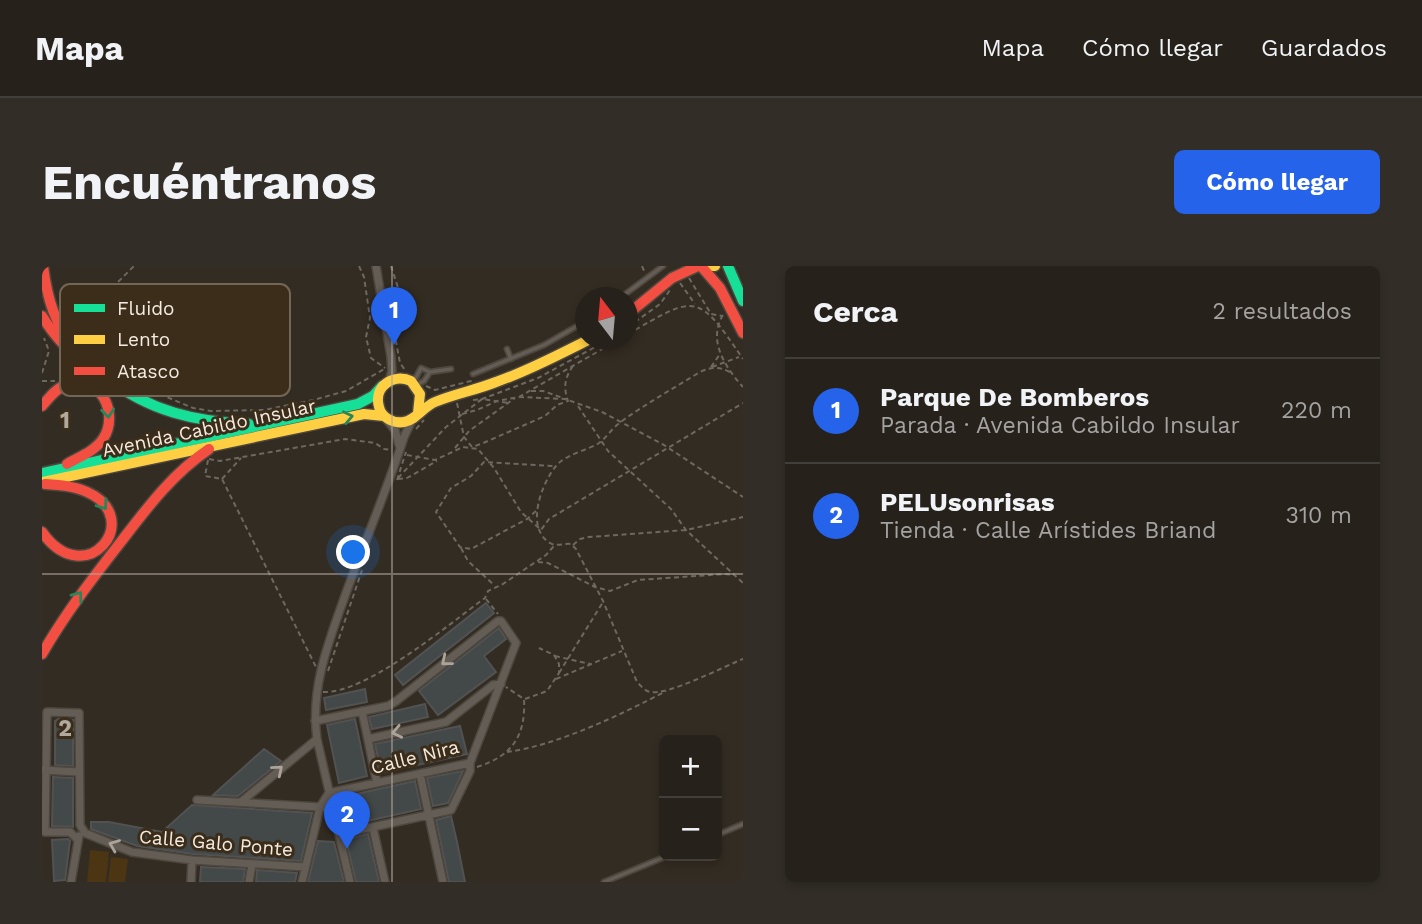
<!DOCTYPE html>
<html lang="es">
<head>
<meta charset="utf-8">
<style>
  :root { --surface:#26211a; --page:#322e27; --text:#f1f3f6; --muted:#a4a3a2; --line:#423e39; --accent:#2563eb }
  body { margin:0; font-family:"Work Sans",sans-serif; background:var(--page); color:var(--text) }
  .controls { position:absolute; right:21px; bottom:21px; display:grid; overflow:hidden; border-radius:10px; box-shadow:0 4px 10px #0003 }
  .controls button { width:63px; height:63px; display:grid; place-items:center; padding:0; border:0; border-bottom:2px solid var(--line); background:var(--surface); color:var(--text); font:35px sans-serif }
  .compass { position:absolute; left:533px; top:21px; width:63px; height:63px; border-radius:50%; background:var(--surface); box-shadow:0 4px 10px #0003; rotate:344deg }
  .you { position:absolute; left:312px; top:287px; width:24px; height:24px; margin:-18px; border:5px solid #fff; border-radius:50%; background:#1a73e8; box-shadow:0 0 0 10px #1a73e833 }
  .badge { display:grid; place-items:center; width:46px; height:46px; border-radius:50%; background:var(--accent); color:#fff; font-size:23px; font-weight:700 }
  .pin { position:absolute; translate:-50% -58px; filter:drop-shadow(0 2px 4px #0008) }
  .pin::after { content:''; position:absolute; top:37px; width:24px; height:21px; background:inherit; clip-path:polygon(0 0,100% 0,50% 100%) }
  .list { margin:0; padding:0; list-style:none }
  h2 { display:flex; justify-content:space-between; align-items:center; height:91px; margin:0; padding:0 28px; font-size:30px }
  h2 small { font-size:23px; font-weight:400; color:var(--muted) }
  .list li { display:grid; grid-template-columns:46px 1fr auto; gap:21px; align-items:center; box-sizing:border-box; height:105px; padding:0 28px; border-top:2px solid var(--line) }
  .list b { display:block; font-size:26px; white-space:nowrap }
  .list p { margin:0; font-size:23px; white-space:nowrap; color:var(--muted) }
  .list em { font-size:23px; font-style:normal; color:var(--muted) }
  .map { position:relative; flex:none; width:701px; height:616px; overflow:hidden; border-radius:10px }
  header { display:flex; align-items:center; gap:42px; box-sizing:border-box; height:98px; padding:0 35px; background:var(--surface); border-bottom:2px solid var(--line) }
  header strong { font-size:33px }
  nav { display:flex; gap:38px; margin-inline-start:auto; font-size:24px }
  .intro { display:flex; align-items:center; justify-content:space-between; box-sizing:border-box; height:168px; padding:0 42px }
  h1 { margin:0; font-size:49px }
  .button { padding:18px 32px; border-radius:10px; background:var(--accent); color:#fff; font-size:24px; font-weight:700 }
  main { display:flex; gap:42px; padding:0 42px }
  aside { flex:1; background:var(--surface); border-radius:10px; box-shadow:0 4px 10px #0003 }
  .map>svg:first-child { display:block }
  .grass { fill:#4c3512 }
  .building { fill:#434849; stroke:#515251; stroke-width:2 }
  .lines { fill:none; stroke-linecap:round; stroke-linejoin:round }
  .lane-casing { stroke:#4e473e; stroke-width:7 }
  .street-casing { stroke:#4e473e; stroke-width:10 }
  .fast-casing { stroke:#4e473e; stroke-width:13 }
  .slow-casing { stroke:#4e473e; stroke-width:13 }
  .jam-casing { stroke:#4e473e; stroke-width:13 }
  .path { stroke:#6d6860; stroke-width:2; stroke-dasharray:5 3.5; stroke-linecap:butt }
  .lane { stroke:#645d56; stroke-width:3.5 }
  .street { stroke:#645d56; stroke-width:7 }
  .fast { stroke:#16e098; stroke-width:10 }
  .slow { stroke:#ffcf43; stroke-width:10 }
  .jam { stroke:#f24e42; stroke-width:10 }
  .oneway { stroke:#288659 }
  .oneway2 { stroke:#aca49b }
  .grid { fill:none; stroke:#b1a89e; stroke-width:2; stroke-opacity:0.55 }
  .labels { text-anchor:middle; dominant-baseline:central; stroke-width:6; stroke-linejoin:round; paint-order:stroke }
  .street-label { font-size:19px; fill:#f5ebe0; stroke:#3b2d1a }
  .key { fill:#3b2d1a; stroke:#736655; stroke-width:2 }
  .key-label { font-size:19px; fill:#f5ebe0 }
  .grid-label { font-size:23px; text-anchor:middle; font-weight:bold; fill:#b1a89e; stroke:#3b2d1a; stroke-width:6; stroke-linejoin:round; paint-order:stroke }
</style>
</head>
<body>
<header>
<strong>Mapa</strong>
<nav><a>Mapa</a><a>Cómo llegar</a><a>Guardados</a></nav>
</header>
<div class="intro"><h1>Encuéntranos</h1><a class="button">Cómo llegar</a></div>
<main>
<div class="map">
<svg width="701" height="616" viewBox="0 0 701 616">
  <rect width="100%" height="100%" fill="#332c22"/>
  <path class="grass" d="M48,584L67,586L64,616H45Z
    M69,591L86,593L83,616H66Z"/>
  <path class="building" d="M444,337L452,347L361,419L353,409Z
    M457,362L464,373L442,390L454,406L396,449L377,425Z
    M323,423L325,436L284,444L282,432Z
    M383,438L386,451L330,463L327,451Z
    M16,453L31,454V500L13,499V455Z
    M313,453L325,510L297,517L285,459Z
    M418,460L425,488L339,507L333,478Z
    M222,483L239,495L196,530L171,529Z
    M421,505L406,537L391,540L385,512Z
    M11,511L31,512V561L10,560Z
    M373,515L379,543L303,560L296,532Z
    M150,539L270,547L259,595L151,588L95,580L49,563V556H67L120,566Z
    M409,550L415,576L423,616H407L394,554Z
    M326,568L337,616H314L304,573Z
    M26,573L28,575L23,614L12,615L10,574Z
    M276,575L292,576L302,616H266Z
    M159,601L203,603L201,616H158Z
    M215,604L255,607L253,616H214Z"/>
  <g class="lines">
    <defs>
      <path id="lane" d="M578,32L621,0
        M465,83L469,93
        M431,108L502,79L544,55
        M372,115L379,102L388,106L409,103
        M376,118L382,115L388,106
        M675,569L701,558
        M562,616L625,590"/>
      <path id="street" d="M334,0L349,91L350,105L347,115
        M344,153L353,164L357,179
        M320,445L335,517
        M273,455L346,440L353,436L456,355H459L474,377L428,497V505L409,544L298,568
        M326,473L404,456L451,419L459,418
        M0,504L37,506
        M378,508L401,616
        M287,527L428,497
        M155,534L278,541L289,542L292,546
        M199,536L275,473
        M331,562L343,616
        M43,567L90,586L150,594L263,601
        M35,573L28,566H3L5,446L37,447L38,559L43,567
        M29,616L37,570
        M149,616L150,594
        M207,616L210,598
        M260,616L278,541L287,527
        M308,616L275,473C268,421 287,375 304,327C323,275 345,224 362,171L371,152"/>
      <path id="fast" d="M686,0L701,35
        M65,112C107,145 154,156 207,158
        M0,207L316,138L331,130L340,120"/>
      <path id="slow" d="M657,0H673
        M376,147L378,128L369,115C352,107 331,120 337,141C339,151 351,158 362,156C374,154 381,141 393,136C412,128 434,124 454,116C486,105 516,89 546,74
        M0,216L322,148L342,150"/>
      <path id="jam" d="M1,0C5,32 13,60 35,85
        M659,0L678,22L701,67
        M586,48L630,12L656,0
        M0,50C18,80 42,99 71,117
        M0,140C7,132 14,122 24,119C58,106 78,148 61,173C53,185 37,191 25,198
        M0,266C44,328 104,252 45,226C32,220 17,219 3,218
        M0,388C23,348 50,313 78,277C105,242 130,208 167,183"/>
    </defs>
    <use href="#lane" class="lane-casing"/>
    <use href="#street" class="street-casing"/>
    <use href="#fast" class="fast-casing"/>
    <use href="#slow" class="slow-casing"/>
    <use href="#jam" class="jam-casing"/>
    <path class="path" d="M317,0L322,11L328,52L324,71L329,92L343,102
      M349,0L361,37L360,51L355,73
      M600,0L603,7
      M647,12L669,48L680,50
      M638,17L653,38
      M349,49L358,97L363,104
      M681,49C665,75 684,102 701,121
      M31,61L70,100L115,127L151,142L169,145L223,144L271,134L304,125L344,102
      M586,61L618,38L628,24
      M28,64L92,0
      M586,68C654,29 655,25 701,93
      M669,101L678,88
      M670,101L697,91
      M688,106C676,100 669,101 658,106C632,122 605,137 580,155C571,161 565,171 557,177C544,185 524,188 514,200C499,218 483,262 508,277C514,281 522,277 529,278L534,283L561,335L595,416C599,420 603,425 608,426C625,430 683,400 701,393
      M0,107L7,85L2,72
      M0,115H13
      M384,120L393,124L429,115L430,112
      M489,125H501L521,132
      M477,131L523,133L560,146L622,179L701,231
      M431,134L440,133L496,112L566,74
      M415,137L422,171L430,181L439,178L503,150L515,139L526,135C521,121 523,111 531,100
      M536,140L566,185L629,243L644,264L701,317
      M420,148L435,144L455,135L477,131L576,74
      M374,163L382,154
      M413,182L427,165L473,132
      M365,189L393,194L421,181L436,183L452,202L479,246L499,264L507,253L701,137
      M167,193L178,195L303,173L333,177L342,183L349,184
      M166,194L163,210L180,213L274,401
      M356,212L404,161L440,133L466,137
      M180,213L199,192
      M356,213L365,212L395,195
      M355,214L364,186
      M494,245L485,253L429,283L418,281L394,246L409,222L429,210L442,196L512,200
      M531,279L538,273L547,271L644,264L701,251
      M419,282L426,295L452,319
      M496,296L506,297L553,321L568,325L596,314L683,308L692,309
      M444,333L456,348
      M513,390L548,398
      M286,405L320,304
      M517,407L561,336
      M514,413L580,385
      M281,426C324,428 407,358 443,332L446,325L461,318L504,289L512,280
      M483,433L505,425L517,407V398L512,389L497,382
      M465,486C513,480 581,448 624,425
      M435,501C470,490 484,470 482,433L464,421"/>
    <use href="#lane" class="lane"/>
    <use href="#street" class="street"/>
    <use href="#fast" class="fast"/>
    <use href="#slow" class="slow"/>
    <use href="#jam" class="jam"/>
  </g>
  <defs><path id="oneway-chevron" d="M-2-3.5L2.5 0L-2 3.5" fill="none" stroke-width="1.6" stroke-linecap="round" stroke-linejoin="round" transform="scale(1.75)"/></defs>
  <g class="oneway">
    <use href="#oneway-chevron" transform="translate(66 147) rotate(84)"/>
    <use href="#oneway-chevron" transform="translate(306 151) rotate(-12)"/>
    <use href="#oneway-chevron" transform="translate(61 239) rotate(54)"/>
    <use href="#oneway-chevron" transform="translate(36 330) rotate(-53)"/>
  </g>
  <g class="oneway2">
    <use href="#oneway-chevron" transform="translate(404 395) rotate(141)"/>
    <use href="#oneway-chevron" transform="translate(355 466) rotate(168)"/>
    <use href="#oneway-chevron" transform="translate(236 504) rotate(-40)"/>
    <use href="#oneway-chevron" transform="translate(72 579) rotate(-158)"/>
  </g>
  <path class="grid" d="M350,0V616M0,308H701"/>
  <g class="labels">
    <g class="street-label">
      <text transform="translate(167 162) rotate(-12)">Avenida Cabildo Insular</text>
      <text transform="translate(373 491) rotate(-14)">Calle Nira</text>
      <text transform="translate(174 577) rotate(5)">Calle Galo Ponte</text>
    </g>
  </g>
  <rect x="18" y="18" width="230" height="112" rx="10" class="key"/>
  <rect x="32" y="38" width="31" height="8" fill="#16e098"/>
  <rect x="32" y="69" width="31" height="9" fill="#ffcf43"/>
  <rect x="32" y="101" width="31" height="8" fill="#f24e42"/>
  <g class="key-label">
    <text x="75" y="49">Fluido</text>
    <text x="75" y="80">Lento</text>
    <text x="75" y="112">Atasco</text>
  </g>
  <g class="grid-label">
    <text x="23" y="162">1</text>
    <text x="23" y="470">2</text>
  </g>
</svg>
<div class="controls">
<button>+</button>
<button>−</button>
</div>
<svg class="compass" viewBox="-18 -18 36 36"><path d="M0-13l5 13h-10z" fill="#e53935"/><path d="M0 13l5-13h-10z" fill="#a4a3a2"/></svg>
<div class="you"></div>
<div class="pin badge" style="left:352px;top:79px">1</div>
<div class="pin badge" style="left:305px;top:583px">2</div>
</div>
<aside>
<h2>Cerca<small>2 resultados</small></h2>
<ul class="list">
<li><span class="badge">1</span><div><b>Parque De Bomberos</b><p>Parada · Avenida Cabildo Insular</p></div><em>220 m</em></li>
<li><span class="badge">2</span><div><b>PELUsonrisas</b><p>Tienda · Calle Arístides Briand</p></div><em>310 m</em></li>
</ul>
</aside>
</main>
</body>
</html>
